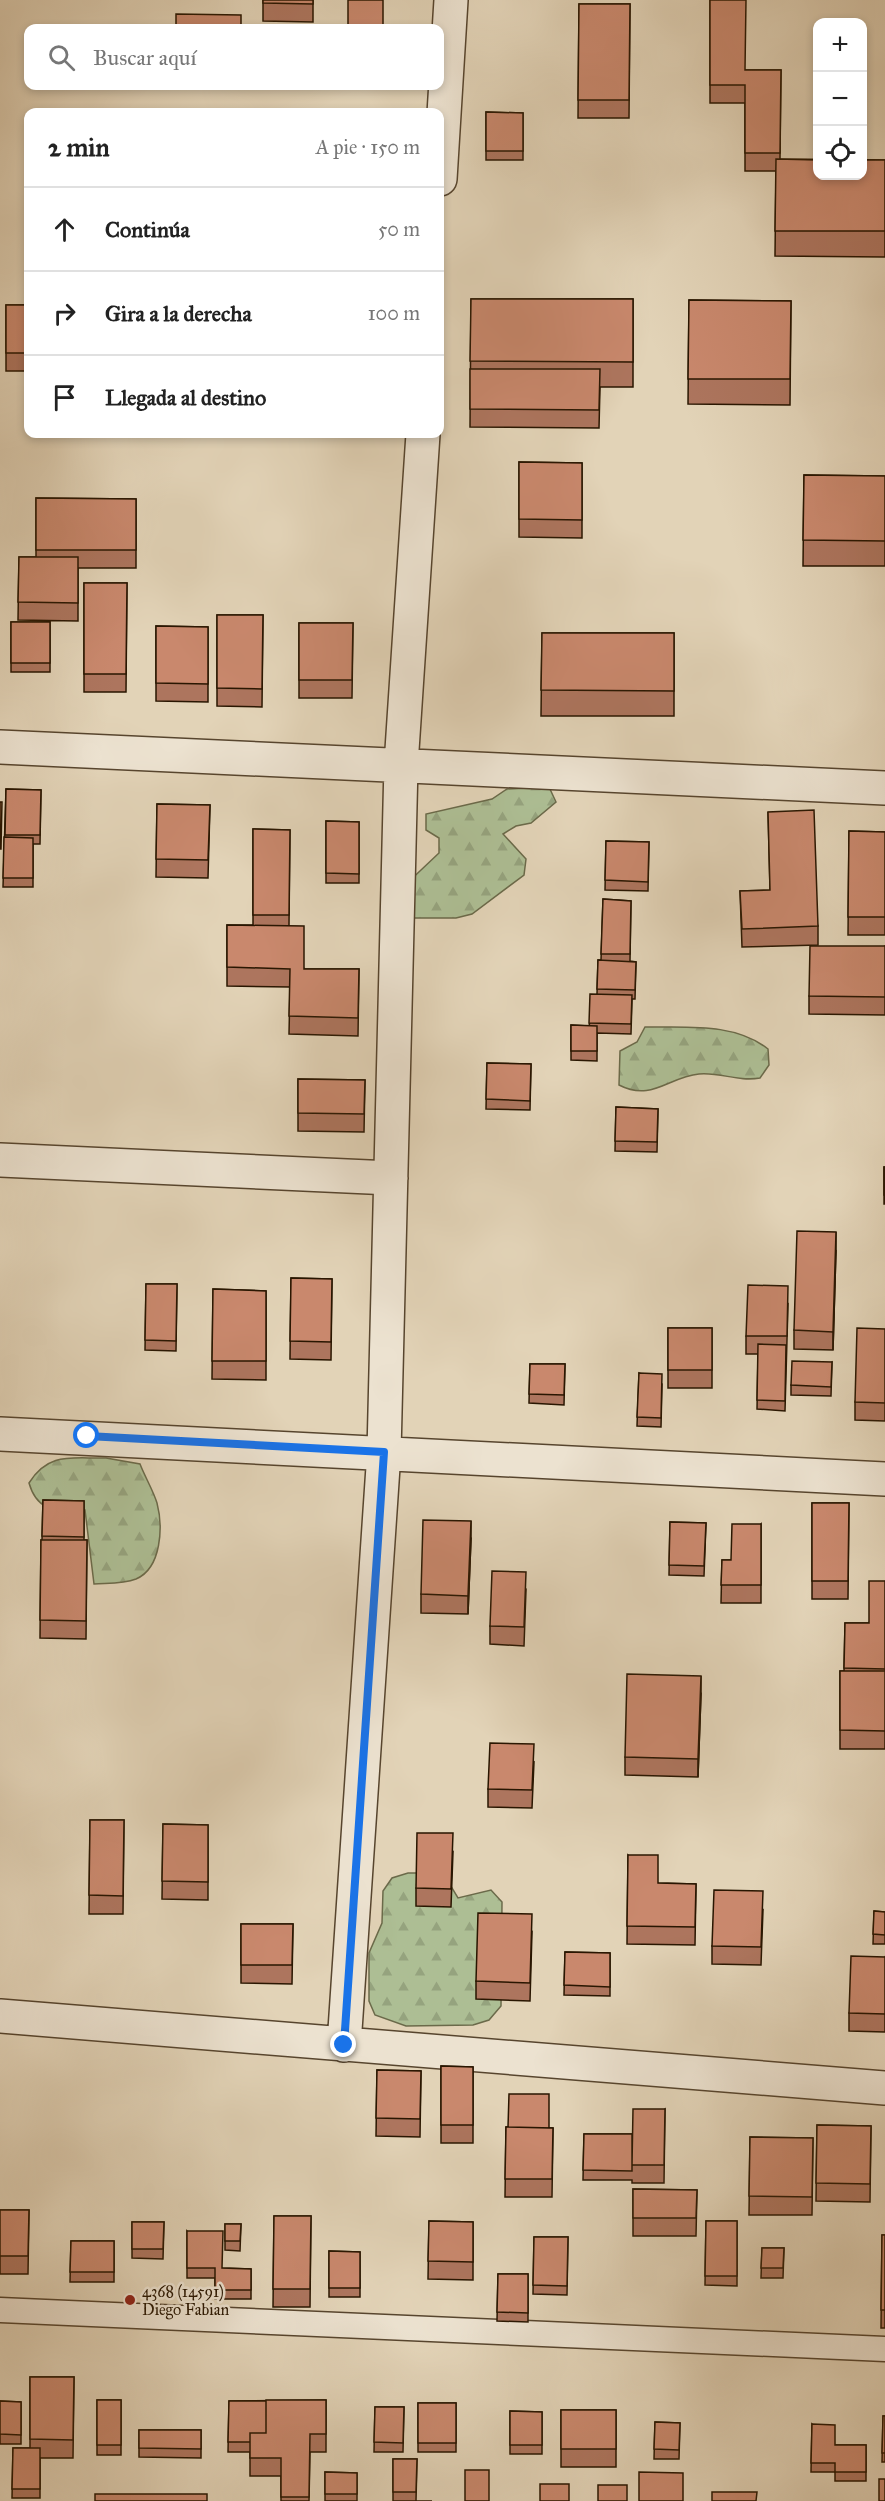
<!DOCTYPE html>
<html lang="es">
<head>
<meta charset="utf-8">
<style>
  :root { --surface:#fff; --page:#f2f2f2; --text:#222; --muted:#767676; --line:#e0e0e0 }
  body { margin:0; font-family:"IM FELL Great Primer",serif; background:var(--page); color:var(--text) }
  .controls { position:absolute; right:18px; top:18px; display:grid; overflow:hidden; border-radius:12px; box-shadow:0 3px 9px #0003 }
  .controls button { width:54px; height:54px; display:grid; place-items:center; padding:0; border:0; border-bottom:2px solid var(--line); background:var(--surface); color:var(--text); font:30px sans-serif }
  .stop { position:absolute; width:18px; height:18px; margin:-14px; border:4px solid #1a73e8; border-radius:50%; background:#fff }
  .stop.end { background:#1a73e8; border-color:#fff; box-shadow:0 2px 6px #0008 }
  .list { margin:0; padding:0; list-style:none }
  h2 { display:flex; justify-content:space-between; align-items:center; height:78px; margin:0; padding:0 24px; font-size:26px }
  h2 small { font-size:20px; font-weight:400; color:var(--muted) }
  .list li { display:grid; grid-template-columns:39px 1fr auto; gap:18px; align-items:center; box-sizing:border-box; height:84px; padding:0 24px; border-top:2px solid var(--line) }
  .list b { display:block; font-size:22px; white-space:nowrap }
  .list em { font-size:20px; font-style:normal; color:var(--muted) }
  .icon { flex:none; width:33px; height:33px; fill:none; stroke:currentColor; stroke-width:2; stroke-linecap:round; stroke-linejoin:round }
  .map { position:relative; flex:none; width:885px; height:2501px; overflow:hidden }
  .search { position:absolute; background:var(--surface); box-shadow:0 3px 9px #0003; left:24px; top:24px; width:420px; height:66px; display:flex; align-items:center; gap:15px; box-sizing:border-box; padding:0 21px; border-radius:12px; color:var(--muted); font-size:22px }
  .panel { position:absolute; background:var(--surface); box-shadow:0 3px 9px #0003; left:24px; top:108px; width:420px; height:330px; border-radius:12px }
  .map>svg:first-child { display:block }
  .forest { fill:url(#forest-firs); stroke:#6b6a4a; stroke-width:1.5 }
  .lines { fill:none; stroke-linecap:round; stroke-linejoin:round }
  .service-casing { stroke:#57452e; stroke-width:27 }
  .minor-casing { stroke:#57452e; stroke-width:36 }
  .service { stroke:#ece2d0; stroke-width:24 }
  .minor { stroke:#ece2d0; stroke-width:33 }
  .wall { fill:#ad755e; stroke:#291601; stroke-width:1.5 }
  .shaded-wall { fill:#8d5f4c; stroke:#291601; stroke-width:1.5 }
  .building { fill:#c9886d; stroke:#291601; stroke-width:1.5 }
  .route { stroke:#1a73e8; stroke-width:8 }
  .poi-dot { fill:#8f2418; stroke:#ece2d0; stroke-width:2 }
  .labels { text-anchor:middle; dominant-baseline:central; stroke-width:5; stroke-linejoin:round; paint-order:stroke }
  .poi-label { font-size:16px; fill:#291601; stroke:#ece2d0; text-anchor:start }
</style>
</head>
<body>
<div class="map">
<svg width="885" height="2501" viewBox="0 0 885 2501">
  <defs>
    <pattern id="forest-firs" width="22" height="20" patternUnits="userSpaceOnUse" patternTransform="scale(1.5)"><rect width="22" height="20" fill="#adbe94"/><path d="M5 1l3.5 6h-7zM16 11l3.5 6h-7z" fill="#95a37e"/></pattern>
  </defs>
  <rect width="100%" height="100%" fill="#e2d3b7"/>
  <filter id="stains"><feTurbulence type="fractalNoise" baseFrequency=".00333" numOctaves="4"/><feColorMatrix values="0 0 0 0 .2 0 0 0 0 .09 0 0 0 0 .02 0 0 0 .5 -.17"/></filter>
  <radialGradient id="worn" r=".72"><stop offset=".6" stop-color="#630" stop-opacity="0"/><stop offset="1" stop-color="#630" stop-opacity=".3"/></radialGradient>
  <path class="forest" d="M549,787L556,802L531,823L516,826L503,834L526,859L524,875L472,914L456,918H408L402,888L439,853V838L426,830V814L492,799L507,789Z
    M645,1027C686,1028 734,1022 768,1049L769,1065L760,1078C738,1082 721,1072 699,1074C668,1077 652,1102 619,1085L620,1051L637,1042Z
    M106,1458L140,1464C145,1477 153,1490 157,1503C163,1526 162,1568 136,1579C123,1584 108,1583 94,1584L85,1510C57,1509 38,1514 29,1483C49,1451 73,1459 106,1458Z
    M408,1873H443L458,1898L491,1890L502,1902L501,2006L489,2020L473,2025L406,2026L375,2015L369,2001V1953L382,1923L383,1891L392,1878Z"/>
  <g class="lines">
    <defs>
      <path id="service" d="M0,2310L885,2349"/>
      <path id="minor" d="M440,179L451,0
        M0,747L885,788
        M0,1160L391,1178
        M0,1434L885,1479
        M0,2016L885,2088
        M344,2045L384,1452L401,765L423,434"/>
    </defs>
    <use href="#service" class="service-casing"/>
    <use href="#minor" class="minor-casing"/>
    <use href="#service" class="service"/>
    <use href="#minor" class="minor"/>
  </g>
  <path class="wall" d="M263,0H313V22L263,21Z
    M710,0L745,70H781L780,159L885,160V257L775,256L776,171H745V103H710Z
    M579,4H630L629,118H578Z
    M486,112L523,113V160H486Z
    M471,299H633V387H600L599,428L470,427Z
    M689,300L791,301L790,405L688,404Z
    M6,305H28V371H6Z
    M519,462L582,463V538L519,537Z
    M804,475L885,476V566H803Z
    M36,498L136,499V568H78V621L18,620L19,557H36Z
    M84,583H127L126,692H84Z
    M217,615H263L262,707L217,706Z
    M11,622H50V672H11Z
    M299,623H353L352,698H299Z
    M156,626L208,627V702L156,701Z
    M542,633H674V716H541Z
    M6,789L41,790L40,844H33V887H3Z
    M157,804L210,805L208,878L156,877Z
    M768,812L818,926V945L742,947L740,891L770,890Z
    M326,821L359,822V883H326Z
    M253,829L290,830L289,926L304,969H359L358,1036L289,1034L290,987L227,986V925H253Z
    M849,831L885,832V935H848Z
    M606,841L649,842L648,891L605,890Z
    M603,899L631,901L630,961L636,962L635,999H632L631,1034L597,1033V1061L571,1060V1025L589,1026L597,994L598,960H601Z
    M885,946V1015L809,1014V996Z
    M487,1063L531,1064L530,1110L486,1109Z
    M298,1079L365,1080L364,1132L298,1131Z
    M616,1107L658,1109L657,1152L615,1151Z
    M884,1167H885V1204H884Z
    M836,1250L833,1350L794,1349V1330Z
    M291,1278L332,1279L331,1360L290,1359Z
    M146,1284H177L176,1351L145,1350Z
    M213,1289L266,1291V1380L212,1379Z
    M788,1304L785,1411L757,1409L758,1354H746V1336Z
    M668,1328H712V1388H668Z
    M885,1329V1421L855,1420V1402Z
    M832,1362L831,1396L791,1395V1385Z
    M530,1364H565L564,1405L529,1403Z
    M639,1373L662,1384L661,1427L637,1426Z
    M43,1500L84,1501V1540H87L86,1639L40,1638L41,1540H42Z
    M812,1503H849L848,1599H812Z
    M670,1522L706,1523L704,1576L669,1575Z
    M761,1524V1603H721L722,1560H731Z
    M471,1539L468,1614L421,1613V1594Z
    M885,1581V1749H840V1671H844L845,1623H869Z
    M526,1590L524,1646L490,1644V1626Z
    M701,1694L698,1777L625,1775V1757Z
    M534,1762L532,1808L488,1807V1789Z
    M90,1820H124L123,1914H89Z
    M163,1824L208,1825V1900L162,1899Z
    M453,1852L451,1907L416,1906V1888Z
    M628,1855L658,1883L696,1884L695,1945L627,1944Z
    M763,1910L761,1965L712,1964V1946Z
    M874,1911L885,1912V1944H873Z
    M241,1924H293L292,1984L241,1983Z
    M532,1932L530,2001L476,1999V1981Z
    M565,1952L610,1953V1996L564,1995Z
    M885,1957V2032L849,2031V2013Z
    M441,2066L473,2067V2143H441Z
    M377,2070L421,2071L420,2137L376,2136Z
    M665,2109L664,2183H632V2180H583L584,2134H632Z
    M817,2125L871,2126L870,2202L816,2201Z
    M506,2127L553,2128L552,2197H505Z
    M750,2137L813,2138L812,2215H749Z
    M633,2189L697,2190L696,2236H633Z
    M0,2210H29L28,2274H0Z
    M274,2216H311L310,2307H273Z
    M429,2221L473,2222V2280L428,2279Z
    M706,2221H737V2286L705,2285Z
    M132,2222H164L163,2259L132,2258Z
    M225,2224H241L240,2251L225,2250Z
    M187,2231L222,2268L251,2269V2299H215V2278H187Z
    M882,2235H885V2328H881Z
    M534,2237H568L567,2295L533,2294Z
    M71,2241H114V2282H70Z
    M762,2248H784L783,2278H761Z
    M329,2251L360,2252V2297H329Z
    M498,2274H528V2322L497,2321Z
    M30,2377H74L73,2458H40V2498H12L13,2448H30Z
    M97,2400H121V2455H97Z
    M326,2400V2452H310L309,2501H281V2476H250V2452H228L229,2401Z
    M0,2401L21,2402V2444H0Z
    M418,2403H456V2452H418Z
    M375,2407H404L403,2452H374Z
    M561,2410H616V2467H561Z
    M510,2411L542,2412V2454H510Z
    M883,2416H885V2462H882Z
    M655,2422L680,2423L679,2459H654Z
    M812,2424L835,2445H866V2481H835V2472H811Z
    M139,2430H201V2458L139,2457Z
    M393,2459H417L416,2501H432H393Z
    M325,2472L357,2473V2501H325Z"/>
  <path class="shaded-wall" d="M836,1232V1250L833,1350V1332Z
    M471,1521V1539L468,1614V1596Z
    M701,1676V1694L698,1777V1759Z"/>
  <path class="building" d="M263,0H313V4L263,3Z
    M348,0H383V28H348Z
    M710,0H746L745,70H781L780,153H745V85H710Z
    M579,4H630L629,100H578Z
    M176,14L241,15V28H176Z
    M486,112L523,113V151H486Z
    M776,159L818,160V176H862V160H885V231H775Z
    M471,299H633V362L470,361Z
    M689,300L791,301L790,379H688Z
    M6,305H28V353H6Z
    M470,369H600L599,410L470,409Z
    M519,462L582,463V520L519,519Z
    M804,475L885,476V541L803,540Z
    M36,498L136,499V550H36Z
    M19,557H78V603L18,602Z
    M84,583H127L126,674H84Z
    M217,615H263L262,689L217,688Z
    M11,622H50V663H11Z
    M299,623H353L352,680H299Z
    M156,626L208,627V684L156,683Z
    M542,633H674V691L541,690Z
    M6,789L41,790L40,835H5Z
    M0,802H2L1,849H0Z
    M157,804L210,805L208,860L156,859Z
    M814,810L818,926L742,929L740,891L770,890L768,812Z
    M326,821L359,822V874L326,873Z
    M253,829L290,830L289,915H253Z
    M849,831L885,832V917H848Z
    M4,837L33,838V878H3Z
    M606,841L649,842L648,882L605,880Z
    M603,899L631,901L630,954H601Z
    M227,925L304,926V969H359L358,1018L289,1016L290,969L227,967Z
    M810,946H885V997L809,996Z
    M598,960L636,962L635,990L597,989Z
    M590,994L632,995L631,1024L589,1023Z
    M571,1025L597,1026V1051H571Z
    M487,1063L531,1064L530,1101L486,1099Z
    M298,1079L365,1080L364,1114L298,1113Z
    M616,1107L658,1109L657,1142L615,1141Z
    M884,1167H885V1195H884Z
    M797,1231L836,1232L833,1332L794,1330Z
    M291,1278L332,1279L331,1342L290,1341Z
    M146,1284H177L176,1341L145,1340Z
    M748,1285L788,1286L787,1336H746Z
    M213,1289L266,1291V1361H212Z
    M668,1328H712V1370H668Z
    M857,1328L885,1329V1403L855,1402Z
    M758,1344L786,1345L785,1401L757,1400Z
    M792,1361L832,1362L831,1387L791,1385Z
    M530,1364H565L564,1395L529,1394Z
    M639,1373L662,1374L661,1418L637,1417Z
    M43,1500L84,1501V1537L42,1536Z
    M812,1503H849L848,1581H812Z
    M423,1520L471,1521L468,1596L421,1594Z
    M670,1522L706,1523L704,1566L669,1565Z
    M732,1524H761V1585H721L722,1560H731Z
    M41,1540H87L86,1621L40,1620Z
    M492,1571L526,1572L524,1627L490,1626Z
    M869,1581H885V1669L844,1668L845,1623H869Z
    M840,1671H885V1731L840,1730Z
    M627,1674L701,1676L698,1759L625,1757Z
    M490,1743L534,1744L532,1790L488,1789Z
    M90,1820H124L123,1896L89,1895Z
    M163,1824L208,1825V1882L162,1881Z
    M417,1833H453L451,1889L416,1888Z
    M628,1855H658V1883L696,1884L695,1927L627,1926Z
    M714,1890L763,1891L761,1947L712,1946Z
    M874,1911L885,1912V1935L873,1934Z
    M478,1913L532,1914L530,1983L476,1981Z
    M241,1924H293L292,1965H241Z
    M565,1952L610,1953V1987L564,1985Z
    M851,1956L885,1957V2014L849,2013Z
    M441,2066L473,2067V2125H441Z
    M377,2070L421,2071L420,2119L376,2118Z
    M509,2094H549V2128L508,2127Z
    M633,2109H665L664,2165H632Z
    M817,2125L871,2126L870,2184L816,2183Z
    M506,2127L553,2128L552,2179H505Z
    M584,2134H632V2171L583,2170Z
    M750,2137L813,2138L812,2197L749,2196Z
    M633,2189L697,2190L696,2218H633Z
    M0,2210H29L28,2256H0Z
    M274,2216H311L310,2289H273Z
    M429,2221L473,2222V2262L428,2261Z
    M706,2221H737V2276H705Z
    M132,2222H164L163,2249H132Z
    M225,2224H241L240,2241H225Z
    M187,2231H223L222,2268L251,2269V2290H215V2268H187Z
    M882,2235H885V2310H881Z
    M534,2237H568L567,2286L533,2285Z
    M71,2241H114V2272H70Z
    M762,2248H784L783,2268H761Z
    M329,2251L360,2252V2288H329Z
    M498,2274H528V2313L497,2312Z
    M30,2377H74L73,2440L30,2439Z
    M97,2400H121V2445H97Z
    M266,2400H326V2434H310L309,2497H281V2458H250V2433H266Z
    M0,2401L21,2402V2435L0,2434Z
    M229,2401H266V2433H250V2442H228Z
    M418,2403H456V2443H418Z
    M375,2407H404L403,2443L374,2442Z
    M561,2410H616V2449H561Z
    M510,2411L542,2412V2445H510Z
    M883,2416H885V2453H882Z
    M655,2422L680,2423L679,2450L654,2449Z
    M812,2424L835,2425V2445H866V2472H835V2463H811Z
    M139,2430H201V2449L139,2448Z
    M13,2448H40V2489H12Z
    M393,2459H417L416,2492H393Z
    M465,2470H489V2501H465Z
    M325,2472L357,2473V2494H325Z
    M639,2472L683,2473V2501H639Z
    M879,2479H885V2501H879Z
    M540,2484H569V2501H540Z
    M598,2485H627V2501H598Z
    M712,2492H757L756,2501H712Z
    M95,2494H207V2501H95Z"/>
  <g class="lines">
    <path class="route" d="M87,1436L384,1452L344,2045"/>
  </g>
  <circle class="poi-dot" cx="130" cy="2300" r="6"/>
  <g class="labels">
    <g class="poi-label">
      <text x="142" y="2291">4368 (14591)<tspan x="142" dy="18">Diego Fabian</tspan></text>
    </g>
  </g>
  <rect width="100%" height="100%" filter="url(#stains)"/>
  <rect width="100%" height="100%" fill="url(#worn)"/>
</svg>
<div class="controls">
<button>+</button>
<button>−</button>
<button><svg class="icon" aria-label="locate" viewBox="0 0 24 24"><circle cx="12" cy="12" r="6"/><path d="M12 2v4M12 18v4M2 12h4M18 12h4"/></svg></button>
</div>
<div class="stop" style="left:87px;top:1436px"></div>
<div class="stop end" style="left:344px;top:2045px"></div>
<div class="search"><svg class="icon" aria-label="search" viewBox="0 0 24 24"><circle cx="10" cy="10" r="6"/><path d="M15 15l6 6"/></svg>Buscar aquí</div>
<section class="panel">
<h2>2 min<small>A pie · 150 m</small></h2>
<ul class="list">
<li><svg class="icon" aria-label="ahead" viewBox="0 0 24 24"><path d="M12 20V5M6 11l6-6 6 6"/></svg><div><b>Continúa</b></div><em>50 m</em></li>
<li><svg class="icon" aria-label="right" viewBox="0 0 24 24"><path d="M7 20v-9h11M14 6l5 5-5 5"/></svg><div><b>Gira a la derecha</b></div><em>100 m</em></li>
<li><svg class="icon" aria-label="arrive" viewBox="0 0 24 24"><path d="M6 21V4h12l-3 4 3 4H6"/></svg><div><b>Llegada al destino</b></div></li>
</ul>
</section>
</div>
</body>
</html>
